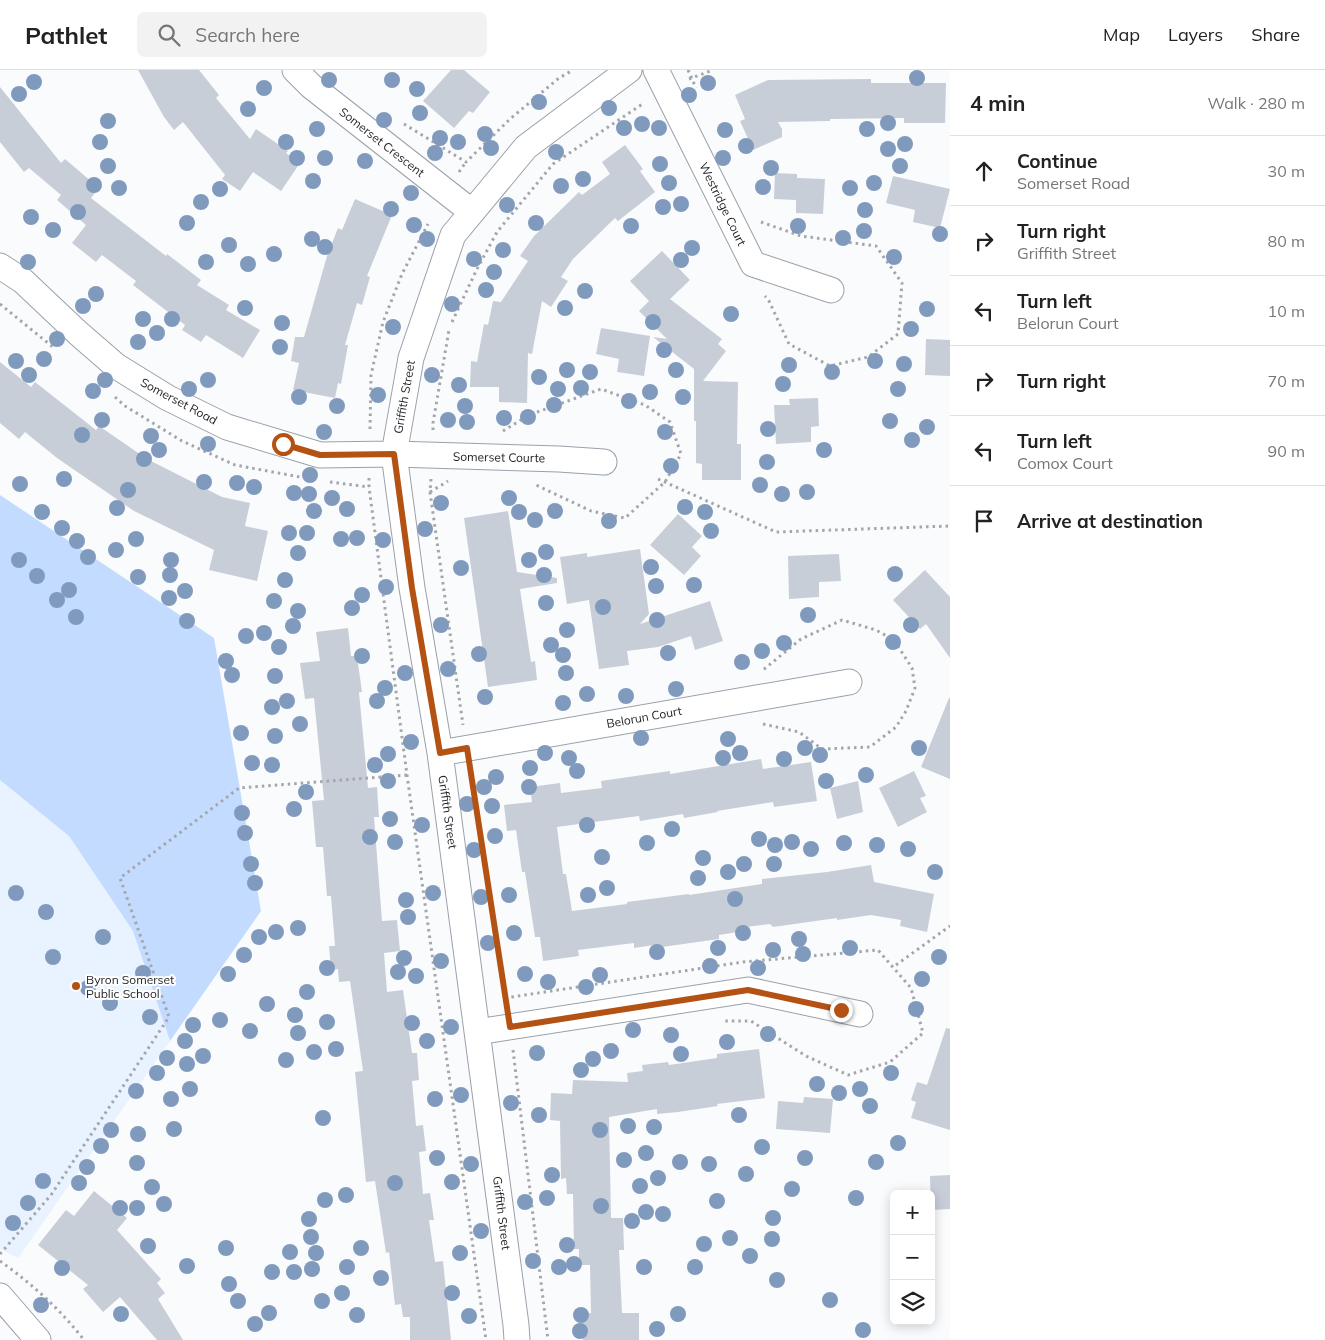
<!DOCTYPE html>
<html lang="en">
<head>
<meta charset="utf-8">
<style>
  :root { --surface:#fff; --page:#f2f2f2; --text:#222; --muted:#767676; --line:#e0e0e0 }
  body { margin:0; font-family:Mulish,sans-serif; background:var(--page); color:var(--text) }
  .controls { position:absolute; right:15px; bottom:15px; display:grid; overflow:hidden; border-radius:8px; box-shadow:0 2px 12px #0003 }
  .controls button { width:45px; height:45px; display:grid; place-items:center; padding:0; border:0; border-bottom:1px solid var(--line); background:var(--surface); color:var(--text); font:25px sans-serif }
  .stop { position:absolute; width:15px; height:15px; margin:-11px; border:4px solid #b45213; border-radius:50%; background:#fff }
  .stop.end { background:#b45213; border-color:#fff; box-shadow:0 1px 5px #0008 }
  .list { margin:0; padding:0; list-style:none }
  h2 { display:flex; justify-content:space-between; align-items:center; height:65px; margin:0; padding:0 20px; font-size:21px }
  h2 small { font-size:16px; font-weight:400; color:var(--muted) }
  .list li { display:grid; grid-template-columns:32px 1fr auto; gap:15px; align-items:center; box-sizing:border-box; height:70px; padding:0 20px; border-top:1px solid var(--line) }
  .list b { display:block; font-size:19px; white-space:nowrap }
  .list p { margin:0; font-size:16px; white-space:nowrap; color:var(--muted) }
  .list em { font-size:16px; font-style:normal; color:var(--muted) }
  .icon { flex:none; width:28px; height:28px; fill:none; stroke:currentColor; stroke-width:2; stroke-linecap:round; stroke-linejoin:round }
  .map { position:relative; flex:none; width:950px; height:1270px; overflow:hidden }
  header { display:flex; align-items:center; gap:30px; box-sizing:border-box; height:70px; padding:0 25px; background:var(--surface); border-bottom:1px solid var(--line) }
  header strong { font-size:24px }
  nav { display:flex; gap:28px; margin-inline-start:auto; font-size:18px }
  .search { width:350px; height:45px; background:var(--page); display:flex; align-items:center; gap:12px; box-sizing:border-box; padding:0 18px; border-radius:8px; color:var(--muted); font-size:19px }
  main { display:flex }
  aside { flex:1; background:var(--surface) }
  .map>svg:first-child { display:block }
  .built { fill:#e9f2ff }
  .green { fill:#c2dbfe }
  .building { fill:#c8ced8 }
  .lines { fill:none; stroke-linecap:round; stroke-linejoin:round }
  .minor-casing { stroke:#9aa1aa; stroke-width:27 }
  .path { stroke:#a5a6a9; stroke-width:3; stroke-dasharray:2.5 4; stroke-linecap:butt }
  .minor { stroke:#fff; stroke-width:25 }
  .tree { fill:#809abd }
  .route { stroke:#b45213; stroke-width:6 }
  .poi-dot { fill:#b45213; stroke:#fff; stroke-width:2 }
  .labels { text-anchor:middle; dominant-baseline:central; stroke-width:4; stroke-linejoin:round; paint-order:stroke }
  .street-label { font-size:12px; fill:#1f2125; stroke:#fff }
  .poi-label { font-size:12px; fill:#1f2125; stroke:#fff; text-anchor:start }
</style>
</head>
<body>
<header>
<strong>Pathlet</strong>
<div class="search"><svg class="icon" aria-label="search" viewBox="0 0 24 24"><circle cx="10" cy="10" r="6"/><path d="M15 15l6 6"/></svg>Search here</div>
<nav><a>Map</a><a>Layers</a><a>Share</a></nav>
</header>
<main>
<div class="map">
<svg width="950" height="1270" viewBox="0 0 950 1270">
  <rect width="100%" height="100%" fill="#fafbfd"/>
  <path class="built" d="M0,710L69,766L133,861L170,971L18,1188L0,1179Z"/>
  <path class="green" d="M0,425L214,568L261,841L170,971L133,861L69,766L0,710Z"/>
  <path class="building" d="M138,0H199L219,25L216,28L250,69L256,59L288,81L286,83L300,93L281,121L253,102L240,121L222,109L225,105L183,52L174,60L164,47Z
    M451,0H464L490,22L473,43L469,41L454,58L423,31Z
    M871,9V13H946L945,53H904V48L830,49V51L778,52L782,59V67L753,80L740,51L745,49L735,25L768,10Z
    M0,17L61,93L65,89L99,118L91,128L166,186L167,184L201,210L197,215L229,235L226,240L260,260L243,288L206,265L201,272L182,260L185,255L133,215L136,211L102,185L96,192L72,173L86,155L57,130L61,125L29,98L24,102L0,72Z
    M625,75L643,99L640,101L655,122L618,151L615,148L573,189L561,207L568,211L551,237L542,231L532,284L528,283L527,333L499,332V317H470L471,291L477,292L484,254L488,255L493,231L501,232L528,191L520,186L534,166L579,122L582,125L610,104L602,92Z
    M775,103L797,104V108L825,109L823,144L796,143V130L774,129Z
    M893,106L950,119L940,158L913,152L915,140L886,133Z
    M355,129L392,145L367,206L370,207L362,235L357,233L345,275H348L341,314L338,313L335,328L293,320L299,293L291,291L295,267H304L327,186L338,158L342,160Z
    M662,181L690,210L670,229L722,269L718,274L726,281L703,311L738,312L737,374H741V410H702V394L696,393V351H694V299L653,267L667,269L639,241L649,231L630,211Z
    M601,258L650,266L644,306L617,302L619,289L596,284Z
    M926,269L950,270V306L925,305Z
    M0,292L31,317L35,312L96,360L99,356L147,389L222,427L250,433L245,456L268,461L257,511L209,500L214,480L134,441L57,388L25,362L19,369L0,353Z
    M818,328L819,356L811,357V372L776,374L774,335H790L789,329Z
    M508,441L517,502L557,508V513L520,519L531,592L535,591L537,610L488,617L464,448Z
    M678,444L702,466L692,477L701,486L684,505L650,475Z
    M640,479L649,544L640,554L710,531L723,571L695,580L691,566L658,577L627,581L629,595L599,599L589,530L567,534L560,487L587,483V487Z
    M839,484L841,511L819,512V527L789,529L788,486Z
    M925,500L950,527V588L926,554L920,559L893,530Z
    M348,558L351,586H357L362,622H359L368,718L377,717L379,747H374L382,851L397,850L400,881L384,883L387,922L403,920L412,983H417L419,1010L412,1011L416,1056L423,1055L426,1081L419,1082L423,1124L430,1123L434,1150H429L435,1192L443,1191L451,1270H410V1247H403L401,1234L395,1235L389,1182L386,1183L375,1111L366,1112L355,1002L363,1001L350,911L339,912L338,899L331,900L329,876H335L331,826H327L323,777H316L312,731L324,730L314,628L305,629L300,593L320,591L316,562Z
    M949,628H950V709L921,697Z
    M761,689L763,699L811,692L817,731L774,737L773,732L717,741L718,742L684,748L683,744L640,751L639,746L557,757L563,804H566L572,841L627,834V832L689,824V825L762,814V809L827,802L871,795L874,812L934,824L927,862L900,856L901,850L871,845L837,850V848L773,857L770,854L738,858V862L719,865V869L655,878L654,875L634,878V873L578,880L579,886L543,891L540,867H535L525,802H522L516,760L507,761L504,735L532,732L530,717L560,713L561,723L602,718L601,711L670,701V704Z
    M914,701L926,726L920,728L927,742L898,757L879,718Z
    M858,711L863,742L837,749L830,718Z
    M946,958L950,959V1060L911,1048L916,1032L911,1030L917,1012L927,1015Z
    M759,979L765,1028L717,1034L718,1036L678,1042L657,1044V1039L609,1047L611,1148H623L624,1180H619L622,1243H639V1270H583L582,1244L591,1243L590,1195H579V1179H574L573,1124H567L566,1108L561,1109L560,1051L550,1050L551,1023L572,1024L573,1010L628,1012L627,1003L643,1001L642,995L668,992L669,995L717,988V984Z
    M804,1027L833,1029L830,1063L776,1059L778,1031L803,1033Z
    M950,1105V1139L931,1140L930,1106Z
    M94,1121L127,1148L117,1160L161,1209L157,1213L165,1223L158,1229L183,1270H157L120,1227L103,1242L83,1219L88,1215L38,1175L66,1140L74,1146Z"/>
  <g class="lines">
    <defs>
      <path id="minor" d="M295,0L311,16L472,142
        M656,0L753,194L831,220
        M0,196L23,211L78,263L116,296L168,328L227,357L320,385L394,384L559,389L604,392
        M440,683L849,612
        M477,962L748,920L860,944
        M0,1226L38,1270
        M517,1270L516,1255L440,683L412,518L394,384L411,288L453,165L526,77L629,0"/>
    </defs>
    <use href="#minor" class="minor-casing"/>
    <path class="path" d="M688,0L696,18
      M689,9L713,0
      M404,54L466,92L510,49L559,8L573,0
      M459,102L466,92
      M761,152L801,166L876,176L902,213L898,264L868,287L830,296L789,274L769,231L765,226
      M0,234L54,278
      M452,252L477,199L497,162L553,94L644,33
      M115,327L125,336L182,371L235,395L300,407
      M370,359L371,305L383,252L402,204L428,154
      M433,360V353L449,260
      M503,361L529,345L601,319L645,335L670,352L681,384L665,412L625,448L591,441L534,414
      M369,408V417L407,705L486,1270
      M431,409L430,422L463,655
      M658,409L776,462L950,456
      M330,412L369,417
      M430,422L448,411
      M763,654L799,662L822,679L870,677L896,657L906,641L915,618L912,598L894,570L876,560L842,550L801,569L763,600
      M471,703L506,932
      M896,895L950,856
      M505,928L743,892L878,880L911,918L923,963L890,992L848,1005L806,986L751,951H723
      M513,980L548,1270
      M0,1184L51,1125L169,947L120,808L239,718L407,705
      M0,1191C32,1214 60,1239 84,1270"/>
    <use href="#minor" class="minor"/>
  </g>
  <g class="tree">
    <circle cx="917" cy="8" r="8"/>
    <circle cx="329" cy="10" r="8"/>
    <circle cx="392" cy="10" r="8"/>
    <circle cx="34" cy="12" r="8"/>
    <circle cx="708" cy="13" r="8"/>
    <circle cx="264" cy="18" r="8"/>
    <circle cx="417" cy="19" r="8"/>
    <circle cx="19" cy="24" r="8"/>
    <circle cx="689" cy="25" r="8"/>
    <circle cx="539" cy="32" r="8"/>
    <circle cx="609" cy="38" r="8"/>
    <circle cx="248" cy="39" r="8"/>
    <circle cx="420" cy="43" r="8"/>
    <circle cx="384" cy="50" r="8"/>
    <circle cx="108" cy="51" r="8"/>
    <circle cx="888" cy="53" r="8"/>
    <circle cx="642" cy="54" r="8"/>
    <circle cx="624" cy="58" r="8"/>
    <circle cx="659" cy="58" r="8"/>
    <circle cx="317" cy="59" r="8"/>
    <circle cx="867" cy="59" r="8"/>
    <circle cx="725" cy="60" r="8"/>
    <circle cx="485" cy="64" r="8"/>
    <circle cx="440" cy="68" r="8"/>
    <circle cx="100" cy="72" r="8"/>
    <circle cx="286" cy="72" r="8"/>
    <circle cx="458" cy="72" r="8"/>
    <circle cx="905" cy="74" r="8"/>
    <circle cx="746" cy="76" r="8"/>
    <circle cx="491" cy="78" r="8"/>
    <circle cx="888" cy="79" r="8"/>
    <circle cx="556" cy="82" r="8"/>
    <circle cx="435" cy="83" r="8"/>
    <circle cx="297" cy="88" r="8"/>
    <circle cx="325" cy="88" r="8"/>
    <circle cx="723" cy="88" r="8"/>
    <circle cx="365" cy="91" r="8"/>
    <circle cx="660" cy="94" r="8"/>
    <circle cx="108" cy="96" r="8"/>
    <circle cx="900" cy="96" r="8"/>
    <circle cx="771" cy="98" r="8"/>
    <circle cx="583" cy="109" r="8"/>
    <circle cx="313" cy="111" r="8"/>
    <circle cx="669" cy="113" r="8"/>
    <circle cx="874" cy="113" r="8"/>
    <circle cx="94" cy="115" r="8"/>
    <circle cx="561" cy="116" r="8"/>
    <circle cx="763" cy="117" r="8"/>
    <circle cx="119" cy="118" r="8"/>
    <circle cx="850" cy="118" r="8"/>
    <circle cx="220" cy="119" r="8"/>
    <circle cx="411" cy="123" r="8"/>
    <circle cx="201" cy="132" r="8"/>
    <circle cx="681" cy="134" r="8"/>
    <circle cx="507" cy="135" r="8"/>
    <circle cx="663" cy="137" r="8"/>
    <circle cx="391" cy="139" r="8"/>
    <circle cx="865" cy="140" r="8"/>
    <circle cx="78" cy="142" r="8"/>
    <circle cx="31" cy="147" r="8"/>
    <circle cx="187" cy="153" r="8"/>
    <circle cx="536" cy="153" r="8"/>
    <circle cx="414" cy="155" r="8"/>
    <circle cx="631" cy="156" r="8"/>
    <circle cx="798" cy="156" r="8"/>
    <circle cx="53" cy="160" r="8"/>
    <circle cx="864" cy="161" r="8"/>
    <circle cx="940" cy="164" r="8"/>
    <circle cx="843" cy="168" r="8"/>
    <circle cx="312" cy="169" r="8"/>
    <circle cx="427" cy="169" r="8"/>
    <circle cx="229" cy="175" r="8"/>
    <circle cx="325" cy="177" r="8"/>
    <circle cx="692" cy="178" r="8"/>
    <circle cx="503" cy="180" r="8"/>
    <circle cx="274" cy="184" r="8"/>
    <circle cx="894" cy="187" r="8"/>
    <circle cx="474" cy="189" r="8"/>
    <circle cx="681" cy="190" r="8"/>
    <circle cx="28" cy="192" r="8"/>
    <circle cx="206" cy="192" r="8"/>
    <circle cx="248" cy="194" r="8"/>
    <circle cx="494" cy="202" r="8"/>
    <circle cx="486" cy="220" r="8"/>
    <circle cx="585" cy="221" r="8"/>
    <circle cx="96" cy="224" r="8"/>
    <circle cx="452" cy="234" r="8"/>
    <circle cx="83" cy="236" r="8"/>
    <circle cx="245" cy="238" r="8"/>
    <circle cx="565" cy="238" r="8"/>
    <circle cx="927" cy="239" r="8"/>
    <circle cx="731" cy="244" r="8"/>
    <circle cx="143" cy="249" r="8"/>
    <circle cx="172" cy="249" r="8"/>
    <circle cx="653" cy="252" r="8"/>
    <circle cx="282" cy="253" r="8"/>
    <circle cx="393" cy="257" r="8"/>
    <circle cx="911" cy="259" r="8"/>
    <circle cx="157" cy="263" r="8"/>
    <circle cx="57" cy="269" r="8"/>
    <circle cx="138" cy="272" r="8"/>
    <circle cx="280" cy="277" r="8"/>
    <circle cx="664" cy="280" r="8"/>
    <circle cx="44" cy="289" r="8"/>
    <circle cx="16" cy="291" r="8"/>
    <circle cx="875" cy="291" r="8"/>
    <circle cx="904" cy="294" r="8"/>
    <circle cx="789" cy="295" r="8"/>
    <circle cx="567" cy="300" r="8"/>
    <circle cx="676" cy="300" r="8"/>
    <circle cx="590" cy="302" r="8"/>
    <circle cx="832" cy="302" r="8"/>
    <circle cx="29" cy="305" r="8"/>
    <circle cx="432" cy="305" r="8"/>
    <circle cx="539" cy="307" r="8"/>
    <circle cx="105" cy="310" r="8"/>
    <circle cx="208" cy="310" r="8"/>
    <circle cx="783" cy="314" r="8"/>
    <circle cx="459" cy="315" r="8"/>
    <circle cx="581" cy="318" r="8"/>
    <circle cx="189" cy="319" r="8"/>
    <circle cx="558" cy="319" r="8"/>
    <circle cx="898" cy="319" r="8"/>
    <circle cx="93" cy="321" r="8"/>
    <circle cx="650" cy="322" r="8"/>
    <circle cx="378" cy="325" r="8"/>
    <circle cx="299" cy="327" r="8"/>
    <circle cx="683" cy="327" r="8"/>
    <circle cx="629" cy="331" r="8"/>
    <circle cx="554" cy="335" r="8"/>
    <circle cx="337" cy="336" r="8"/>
    <circle cx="465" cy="336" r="8"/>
    <circle cx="528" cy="347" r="8"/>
    <circle cx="504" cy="348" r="8"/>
    <circle cx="102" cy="350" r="8"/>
    <circle cx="448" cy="350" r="8"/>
    <circle cx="890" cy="351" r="8"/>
    <circle cx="467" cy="352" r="8"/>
    <circle cx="927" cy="357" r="8"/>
    <circle cx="768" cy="359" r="8"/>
    <circle cx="324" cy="362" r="8"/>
    <circle cx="665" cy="362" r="8"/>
    <circle cx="82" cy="365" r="8"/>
    <circle cx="151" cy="366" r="8"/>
    <circle cx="912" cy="370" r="8"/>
    <circle cx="208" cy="374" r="8"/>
    <circle cx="159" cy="380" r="8"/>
    <circle cx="824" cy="380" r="8"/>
    <circle cx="144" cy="389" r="8"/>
    <circle cx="767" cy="392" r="8"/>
    <circle cx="671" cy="396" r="8"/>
    <circle cx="310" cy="405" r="8"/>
    <circle cx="64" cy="409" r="8"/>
    <circle cx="204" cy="412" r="8"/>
    <circle cx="237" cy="413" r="8"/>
    <circle cx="20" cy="414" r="8"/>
    <circle cx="760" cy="415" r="8"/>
    <circle cx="254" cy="417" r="8"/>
    <circle cx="128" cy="420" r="8"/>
    <circle cx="807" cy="422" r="8"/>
    <circle cx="294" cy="423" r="8"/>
    <circle cx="309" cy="424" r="8"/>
    <circle cx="782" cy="424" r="8"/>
    <circle cx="332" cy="428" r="8"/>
    <circle cx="509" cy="428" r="8"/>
    <circle cx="441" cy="433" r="8"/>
    <circle cx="685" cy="437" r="8"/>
    <circle cx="117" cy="438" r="8"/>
    <circle cx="347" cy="439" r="8"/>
    <circle cx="314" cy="441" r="8"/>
    <circle cx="555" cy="441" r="8"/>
    <circle cx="42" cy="442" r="8"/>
    <circle cx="519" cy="442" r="8"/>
    <circle cx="705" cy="442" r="8"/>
    <circle cx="535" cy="450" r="8"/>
    <circle cx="609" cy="451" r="8"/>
    <circle cx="62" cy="458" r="8"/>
    <circle cx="425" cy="459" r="8"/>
    <circle cx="711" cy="461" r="8"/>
    <circle cx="289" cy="463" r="8"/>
    <circle cx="307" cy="463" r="8"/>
    <circle cx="357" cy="468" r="8"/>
    <circle cx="136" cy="469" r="8"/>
    <circle cx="341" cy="469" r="8"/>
    <circle cx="383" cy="470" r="8"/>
    <circle cx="77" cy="471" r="8"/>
    <circle cx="116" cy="480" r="8"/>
    <circle cx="546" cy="482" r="8"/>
    <circle cx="298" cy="483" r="8"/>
    <circle cx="88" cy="487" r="8"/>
    <circle cx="19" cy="490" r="8"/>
    <circle cx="171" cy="490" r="8"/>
    <circle cx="529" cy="490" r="8"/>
    <circle cx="651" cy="497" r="8"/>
    <circle cx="461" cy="498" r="8"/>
    <circle cx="895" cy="504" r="8"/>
    <circle cx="170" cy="505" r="8"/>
    <circle cx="544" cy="505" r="8"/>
    <circle cx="37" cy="506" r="8"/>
    <circle cx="138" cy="507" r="8"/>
    <circle cx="285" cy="510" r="8"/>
    <circle cx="694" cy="515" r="8"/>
    <circle cx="656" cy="516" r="8"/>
    <circle cx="386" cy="517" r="8"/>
    <circle cx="69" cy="520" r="8"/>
    <circle cx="185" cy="521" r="8"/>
    <circle cx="362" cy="525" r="8"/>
    <circle cx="169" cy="528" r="8"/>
    <circle cx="57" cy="530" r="8"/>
    <circle cx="274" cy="531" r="8"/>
    <circle cx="546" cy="533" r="8"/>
    <circle cx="603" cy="537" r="8"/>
    <circle cx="352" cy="538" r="8"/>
    <circle cx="298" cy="541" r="8"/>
    <circle cx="808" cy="545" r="8"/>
    <circle cx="76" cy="547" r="8"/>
    <circle cx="657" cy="550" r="8"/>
    <circle cx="187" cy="551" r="8"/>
    <circle cx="441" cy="555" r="8"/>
    <circle cx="911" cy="555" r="8"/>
    <circle cx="293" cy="556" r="8"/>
    <circle cx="567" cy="560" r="8"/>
    <circle cx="264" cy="563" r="8"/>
    <circle cx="246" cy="566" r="8"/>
    <circle cx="893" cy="572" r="8"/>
    <circle cx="784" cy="573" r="8"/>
    <circle cx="551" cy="575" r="8"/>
    <circle cx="279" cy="577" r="8"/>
    <circle cx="762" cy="581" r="8"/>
    <circle cx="668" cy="583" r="8"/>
    <circle cx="479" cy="584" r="8"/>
    <circle cx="563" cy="585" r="8"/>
    <circle cx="362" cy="586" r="8"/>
    <circle cx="226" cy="591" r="8"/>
    <circle cx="742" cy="592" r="8"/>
    <circle cx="448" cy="599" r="8"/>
    <circle cx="405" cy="603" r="8"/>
    <circle cx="566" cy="603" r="8"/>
    <circle cx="232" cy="605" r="8"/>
    <circle cx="275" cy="606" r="8"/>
    <circle cx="385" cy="618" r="8"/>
    <circle cx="676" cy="619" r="8"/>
    <circle cx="587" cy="624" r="8"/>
    <circle cx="626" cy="626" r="8"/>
    <circle cx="485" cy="627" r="8"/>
    <circle cx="287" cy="631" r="8"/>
    <circle cx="377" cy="631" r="8"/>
    <circle cx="563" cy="633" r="8"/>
    <circle cx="272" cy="637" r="8"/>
    <circle cx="300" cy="654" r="8"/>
    <circle cx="241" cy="663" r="8"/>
    <circle cx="275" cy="666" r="8"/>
    <circle cx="641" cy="668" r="8"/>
    <circle cx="728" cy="669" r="8"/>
    <circle cx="411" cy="672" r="8"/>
    <circle cx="805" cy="678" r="8"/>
    <circle cx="919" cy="678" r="8"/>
    <circle cx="545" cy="683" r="8"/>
    <circle cx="740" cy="683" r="8"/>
    <circle cx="388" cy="684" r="8"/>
    <circle cx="820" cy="685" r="8"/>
    <circle cx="569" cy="688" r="8"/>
    <circle cx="723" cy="688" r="8"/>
    <circle cx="784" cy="689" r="8"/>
    <circle cx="252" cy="693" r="8"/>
    <circle cx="272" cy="695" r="8"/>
    <circle cx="375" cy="695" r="8"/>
    <circle cx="530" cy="698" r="8"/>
    <circle cx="577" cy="701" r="8"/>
    <circle cx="866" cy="705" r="8"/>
    <circle cx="496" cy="707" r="8"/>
    <circle cx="388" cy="711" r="8"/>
    <circle cx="826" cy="711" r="8"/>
    <circle cx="484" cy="717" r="8"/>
    <circle cx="529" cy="717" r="8"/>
    <circle cx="306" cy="722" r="8"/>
    <circle cx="467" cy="734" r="8"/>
    <circle cx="492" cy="736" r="8"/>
    <circle cx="294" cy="739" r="8"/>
    <circle cx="242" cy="743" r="8"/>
    <circle cx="390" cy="749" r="8"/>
    <circle cx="422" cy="755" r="8"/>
    <circle cx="587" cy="755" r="8"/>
    <circle cx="672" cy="759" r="8"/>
    <circle cx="245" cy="763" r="8"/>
    <circle cx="495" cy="766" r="8"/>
    <circle cx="370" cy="767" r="8"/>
    <circle cx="759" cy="769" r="8"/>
    <circle cx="395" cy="772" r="8"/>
    <circle cx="792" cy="772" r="8"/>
    <circle cx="647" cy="773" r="8"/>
    <circle cx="844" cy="773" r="8"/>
    <circle cx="775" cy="775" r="8"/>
    <circle cx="877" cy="775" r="8"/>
    <circle cx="811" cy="779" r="8"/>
    <circle cx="908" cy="779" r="8"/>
    <circle cx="474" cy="780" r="8"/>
    <circle cx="602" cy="787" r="8"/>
    <circle cx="703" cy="788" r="8"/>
    <circle cx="251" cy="794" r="8"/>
    <circle cx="744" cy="794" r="8"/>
    <circle cx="774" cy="794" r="8"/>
    <circle cx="728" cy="802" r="8"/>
    <circle cx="935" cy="802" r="8"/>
    <circle cx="698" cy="808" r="8"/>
    <circle cx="255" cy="813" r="8"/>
    <circle cx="607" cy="818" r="8"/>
    <circle cx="16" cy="823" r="8"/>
    <circle cx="433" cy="823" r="8"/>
    <circle cx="509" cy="825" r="8"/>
    <circle cx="588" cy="825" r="8"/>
    <circle cx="481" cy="827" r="8"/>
    <circle cx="735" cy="829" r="8"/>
    <circle cx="406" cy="830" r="8"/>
    <circle cx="46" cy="842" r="8"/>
    <circle cx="408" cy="847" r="8"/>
    <circle cx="298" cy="858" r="8"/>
    <circle cx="276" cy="862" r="8"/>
    <circle cx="514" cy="863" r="8"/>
    <circle cx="743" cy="863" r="8"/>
    <circle cx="103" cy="867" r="8"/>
    <circle cx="259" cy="867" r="8"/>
    <circle cx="799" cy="869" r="8"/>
    <circle cx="488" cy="873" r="8"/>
    <circle cx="718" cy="878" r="8"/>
    <circle cx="850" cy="878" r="8"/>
    <circle cx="773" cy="880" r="8"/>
    <circle cx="657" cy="882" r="8"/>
    <circle cx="803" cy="884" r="8"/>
    <circle cx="244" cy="885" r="8"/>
    <circle cx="53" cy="887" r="8"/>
    <circle cx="939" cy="887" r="8"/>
    <circle cx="404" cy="888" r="8"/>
    <circle cx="441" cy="891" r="8"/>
    <circle cx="710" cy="896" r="8"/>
    <circle cx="327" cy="898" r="8"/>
    <circle cx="758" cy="898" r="8"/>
    <circle cx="398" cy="902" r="8"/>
    <circle cx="143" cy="903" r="8"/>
    <circle cx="228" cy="904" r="8"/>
    <circle cx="525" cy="904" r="8"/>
    <circle cx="600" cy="905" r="8"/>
    <circle cx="416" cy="906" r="8"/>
    <circle cx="922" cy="909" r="8"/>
    <circle cx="548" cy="912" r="8"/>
    <circle cx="586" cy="917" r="8"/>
    <circle cx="88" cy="918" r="8"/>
    <circle cx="307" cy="922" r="8"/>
    <circle cx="110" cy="933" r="8"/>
    <circle cx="267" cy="934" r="8"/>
    <circle cx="916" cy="939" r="8"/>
    <circle cx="295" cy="945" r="8"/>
    <circle cx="150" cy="947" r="8"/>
    <circle cx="220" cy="950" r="8"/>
    <circle cx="327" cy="952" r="8"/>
    <circle cx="412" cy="953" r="8"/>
    <circle cx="193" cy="955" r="8"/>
    <circle cx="451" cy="957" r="8"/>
    <circle cx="633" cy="960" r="8"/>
    <circle cx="250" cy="961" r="8"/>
    <circle cx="298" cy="963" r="8"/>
    <circle cx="768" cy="964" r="8"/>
    <circle cx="671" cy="965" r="8"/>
    <circle cx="185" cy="971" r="8"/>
    <circle cx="427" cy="971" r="8"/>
    <circle cx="727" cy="972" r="8"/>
    <circle cx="336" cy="979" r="8"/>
    <circle cx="611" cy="981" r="8"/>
    <circle cx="314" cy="982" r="8"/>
    <circle cx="537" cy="983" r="8"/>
    <circle cx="681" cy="984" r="8"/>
    <circle cx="203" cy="986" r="8"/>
    <circle cx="167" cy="988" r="8"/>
    <circle cx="593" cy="989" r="8"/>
    <circle cx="286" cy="990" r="8"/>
    <circle cx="187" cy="994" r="8"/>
    <circle cx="581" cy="1000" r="8"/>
    <circle cx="157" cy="1003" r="8"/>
    <circle cx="891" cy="1003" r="8"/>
    <circle cx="817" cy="1014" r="8"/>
    <circle cx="190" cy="1019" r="8"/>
    <circle cx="860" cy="1019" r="8"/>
    <circle cx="136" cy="1021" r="8"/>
    <circle cx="839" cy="1023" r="8"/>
    <circle cx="461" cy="1025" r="8"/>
    <circle cx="171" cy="1029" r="8"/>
    <circle cx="435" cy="1029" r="8"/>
    <circle cx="511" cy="1033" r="8"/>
    <circle cx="870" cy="1036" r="8"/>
    <circle cx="539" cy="1045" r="8"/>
    <circle cx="739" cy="1045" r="8"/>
    <circle cx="323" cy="1048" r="8"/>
    <circle cx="628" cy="1056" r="8"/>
    <circle cx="654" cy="1057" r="8"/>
    <circle cx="174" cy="1059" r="8"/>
    <circle cx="111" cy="1060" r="8"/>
    <circle cx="600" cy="1060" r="8"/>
    <circle cx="138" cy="1064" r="8"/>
    <circle cx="898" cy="1073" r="8"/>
    <circle cx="101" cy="1076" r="8"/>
    <circle cx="762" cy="1077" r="8"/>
    <circle cx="646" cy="1083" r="8"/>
    <circle cx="437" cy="1088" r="8"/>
    <circle cx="805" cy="1088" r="8"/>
    <circle cx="624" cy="1090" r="8"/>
    <circle cx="680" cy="1092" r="8"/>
    <circle cx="876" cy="1092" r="8"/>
    <circle cx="137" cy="1093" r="8"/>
    <circle cx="471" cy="1094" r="8"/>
    <circle cx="709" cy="1094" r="8"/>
    <circle cx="87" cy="1097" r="8"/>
    <circle cx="746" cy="1104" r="8"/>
    <circle cx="552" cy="1105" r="8"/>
    <circle cx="658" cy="1108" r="8"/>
    <circle cx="43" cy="1111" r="8"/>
    <circle cx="452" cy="1112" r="8"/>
    <circle cx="79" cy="1113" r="8"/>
    <circle cx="395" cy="1113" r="8"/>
    <circle cx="640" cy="1116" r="8"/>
    <circle cx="152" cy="1117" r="8"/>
    <circle cx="792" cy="1119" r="8"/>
    <circle cx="346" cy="1125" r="8"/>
    <circle cx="547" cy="1128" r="8"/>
    <circle cx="856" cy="1128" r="8"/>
    <circle cx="325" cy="1130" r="8"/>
    <circle cx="717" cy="1131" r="8"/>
    <circle cx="525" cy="1132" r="8"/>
    <circle cx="28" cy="1133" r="8"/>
    <circle cx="164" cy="1134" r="8"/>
    <circle cx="601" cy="1136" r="8"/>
    <circle cx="120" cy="1138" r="8"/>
    <circle cx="137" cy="1138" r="8"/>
    <circle cx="646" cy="1142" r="8"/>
    <circle cx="663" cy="1144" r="8"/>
    <circle cx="773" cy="1148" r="8"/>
    <circle cx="309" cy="1149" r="8"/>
    <circle cx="632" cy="1151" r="8"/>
    <circle cx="13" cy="1153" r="8"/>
    <circle cx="481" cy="1161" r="8"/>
    <circle cx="311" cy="1167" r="8"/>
    <circle cx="730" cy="1168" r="8"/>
    <circle cx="772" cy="1169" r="8"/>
    <circle cx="704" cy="1174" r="8"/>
    <circle cx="567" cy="1175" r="8"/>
    <circle cx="148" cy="1176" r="8"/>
    <circle cx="226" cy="1178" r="8"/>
    <circle cx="361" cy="1178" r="8"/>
    <circle cx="290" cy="1182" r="8"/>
    <circle cx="316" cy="1183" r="8"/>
    <circle cx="460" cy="1183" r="8"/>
    <circle cx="750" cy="1186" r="8"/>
    <circle cx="533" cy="1191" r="8"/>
    <circle cx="574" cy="1194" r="8"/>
    <circle cx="187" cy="1196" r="8"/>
    <circle cx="347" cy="1197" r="8"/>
    <circle cx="559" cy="1197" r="8"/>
    <circle cx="644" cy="1197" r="8"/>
    <circle cx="695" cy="1197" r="8"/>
    <circle cx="62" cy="1198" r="8"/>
    <circle cx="312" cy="1199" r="8"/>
    <circle cx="272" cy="1202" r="8"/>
    <circle cx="294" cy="1202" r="8"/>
    <circle cx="381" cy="1208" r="8"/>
    <circle cx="777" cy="1210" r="8"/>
    <circle cx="229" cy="1214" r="8"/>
    <circle cx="342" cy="1223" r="8"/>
    <circle cx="452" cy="1223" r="8"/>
    <circle cx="830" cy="1230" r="8"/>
    <circle cx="238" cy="1231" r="8"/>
    <circle cx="322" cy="1231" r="8"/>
    <circle cx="41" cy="1235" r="8"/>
    <circle cx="269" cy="1243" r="8"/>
    <circle cx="121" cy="1244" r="8"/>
    <circle cx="678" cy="1244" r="8"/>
    <circle cx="357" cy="1245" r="8"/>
    <circle cx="581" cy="1245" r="8"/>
    <circle cx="469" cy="1246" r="8"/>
    <circle cx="255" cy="1254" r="8"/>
    <circle cx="657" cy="1259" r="8"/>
    <circle cx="863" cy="1260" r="8"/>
    <circle cx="580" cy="1261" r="8"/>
  </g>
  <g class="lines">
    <path class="route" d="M283,374L320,385L394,384L412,518L440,683L467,678L510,957L748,920L841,940"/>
  </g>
  <circle class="poi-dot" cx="76" cy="916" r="5"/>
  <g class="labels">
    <g class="street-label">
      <text transform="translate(382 72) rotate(38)">Somerset Crescent</text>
      <text transform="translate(723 134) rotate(64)">Westridge Court</text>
      <text transform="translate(404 327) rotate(-80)">Griffith Street</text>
      <text transform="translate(179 331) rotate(28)">Somerset Road</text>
      <text transform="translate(499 387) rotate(1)">Somerset Courte</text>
      <text transform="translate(644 647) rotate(-10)">Belorun Court</text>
      <text transform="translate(448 742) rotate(82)">Griffith Street</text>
      <text transform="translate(502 1143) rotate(83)">Griffith Street</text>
    </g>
    <g class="poi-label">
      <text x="86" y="909">Byron Somerset<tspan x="86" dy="14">Public School</tspan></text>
    </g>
  </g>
</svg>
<div class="controls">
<button>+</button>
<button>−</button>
<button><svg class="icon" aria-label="layers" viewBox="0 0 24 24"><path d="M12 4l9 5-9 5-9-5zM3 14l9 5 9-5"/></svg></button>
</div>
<div class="stop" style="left:283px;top:374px"></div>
<div class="stop end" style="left:841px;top:940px"></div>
</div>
<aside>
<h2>4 min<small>Walk · 280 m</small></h2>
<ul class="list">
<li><svg class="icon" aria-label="ahead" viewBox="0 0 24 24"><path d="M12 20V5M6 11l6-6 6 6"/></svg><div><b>Continue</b><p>Somerset Road</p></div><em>30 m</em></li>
<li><svg class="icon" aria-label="right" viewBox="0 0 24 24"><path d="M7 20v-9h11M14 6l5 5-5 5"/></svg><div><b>Turn right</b><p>Griffith Street</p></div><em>80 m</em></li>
<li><svg class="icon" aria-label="left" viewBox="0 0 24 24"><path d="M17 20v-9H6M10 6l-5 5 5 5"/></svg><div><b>Turn left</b><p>Belorun Court</p></div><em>10 m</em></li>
<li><svg class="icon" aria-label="right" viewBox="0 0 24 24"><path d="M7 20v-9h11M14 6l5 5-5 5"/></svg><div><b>Turn right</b></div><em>70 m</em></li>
<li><svg class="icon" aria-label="left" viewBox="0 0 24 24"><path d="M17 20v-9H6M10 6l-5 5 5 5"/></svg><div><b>Turn left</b><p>Comox Court</p></div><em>90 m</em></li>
<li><svg class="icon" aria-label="arrive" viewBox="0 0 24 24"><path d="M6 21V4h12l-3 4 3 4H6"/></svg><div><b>Arrive at destination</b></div></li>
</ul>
</aside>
</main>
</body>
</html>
